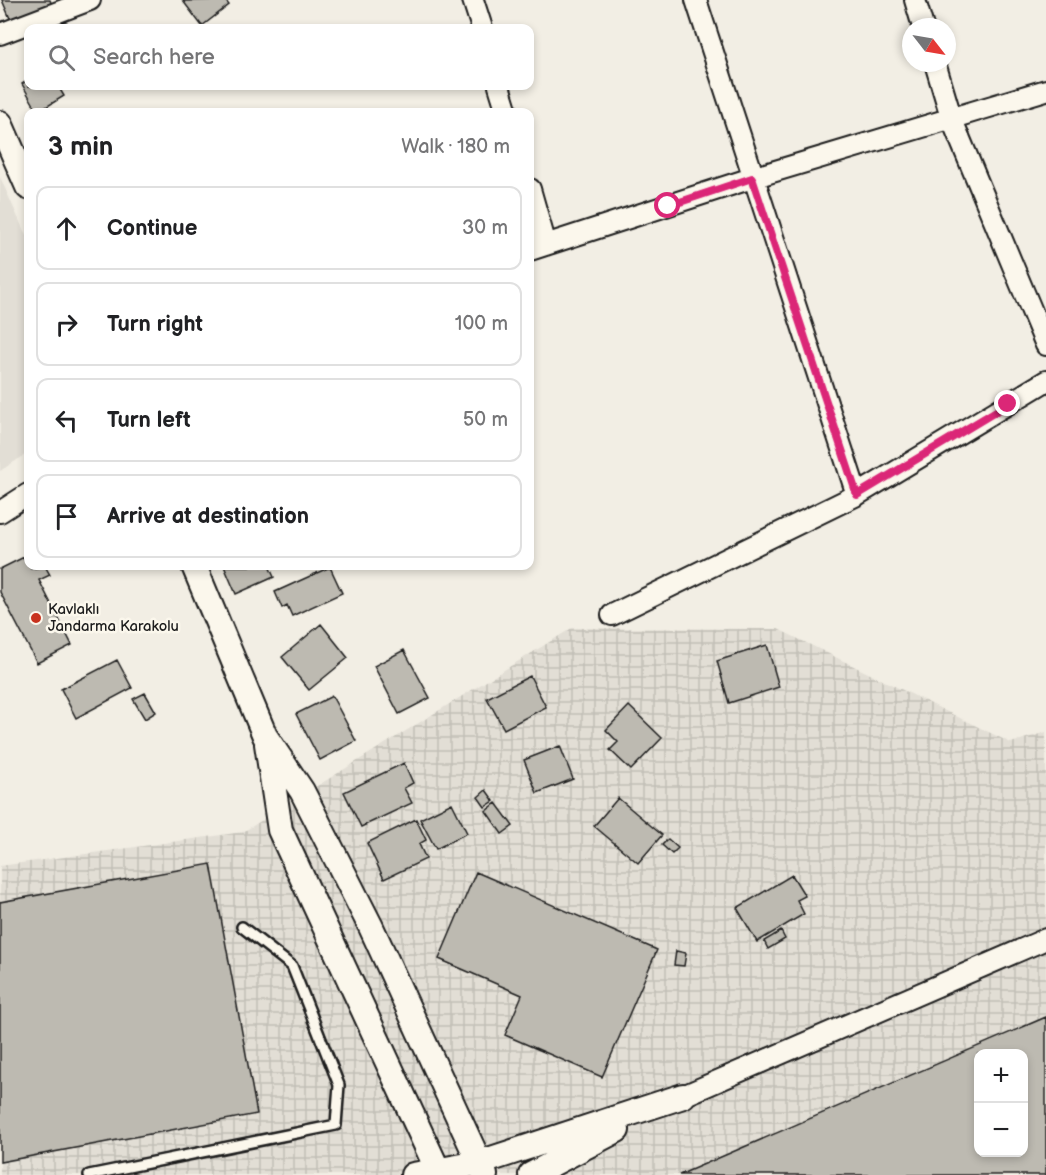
<!DOCTYPE html>
<html lang="en">
<head>
<meta charset="utf-8">
<style>
  :root { --surface:#fff; --page:#f2f2f2; --text:#202124; --muted:#757577; --line:#e0e0e0 }
  body { margin:0; font-family:"Balsamiq Sans",sans-serif; background:var(--page); color:var(--text) }
  .controls { position:absolute; right:18px; bottom:18px; display:grid; overflow:hidden; border-radius:12px; box-shadow:0 3px 9px #0003 }
  .controls button { width:54px; height:54px; display:grid; place-items:center; padding:0; border:0; border-bottom:2px solid var(--line); background:var(--surface); color:var(--text); font:30px sans-serif }
  .compass { position:absolute; left:902px; top:18px; width:54px; height:54px; border-radius:50%; background:var(--surface); box-shadow:0 3px 9px #0003; rotate:121deg }
  .stop { position:absolute; width:18px; height:18px; margin:-14px; border:4px solid #db2777; border-radius:50%; background:#fff }
  .stop.end { background:#db2777; border-color:#fff; box-shadow:0 2px 6px #0008 }
  .list { margin:0; padding:0; list-style:none }
  h2 { display:flex; justify-content:space-between; align-items:center; height:78px; margin:0; padding:0 24px; font-size:26px }
  h2 small { font-size:20px; font-weight:400; color:var(--muted) }
  .list li { display:grid; grid-template-columns:39px 1fr auto; gap:18px; align-items:center; box-sizing:border-box; height:84px; margin:0 12px 12px; padding:0 12px; border:2px solid var(--line); border-radius:12px }
  .list b { display:block; font-size:22px; white-space:nowrap }
  .list em { font-size:20px; font-style:normal; color:var(--muted) }
  .icon { flex:none; width:33px; height:33px; fill:none; stroke:currentColor; stroke-width:2; stroke-linecap:round; stroke-linejoin:round }
  .map { position:relative; flex:none; width:1046px; height:1175px; overflow:hidden }
  .search { position:absolute; background:var(--surface); box-shadow:0 3px 9px #0003; left:24px; top:24px; width:510px; height:66px; display:flex; align-items:center; gap:15px; box-sizing:border-box; padding:0 21px; border-radius:12px; color:var(--muted); font-size:22px }
  .panel { position:absolute; background:var(--surface); box-shadow:0 3px 9px #0003; left:24px; top:108px; width:510px; height:462px; border-radius:12px }
  .map>svg:first-child { display:block }
  .built { fill:#e2ded5 }
  .industrial { fill:url(#industrial-grid); fill-rule:evenodd }
  .building { fill:#bdbab1; stroke:#1c1c1c; stroke-width:1.5; fill-rule:evenodd }
  .lines { fill:none; stroke-linecap:round; stroke-linejoin:round }
  .service-casing { stroke:#1c1c1c; stroke-width:14 }
  .minor-casing { stroke:#1c1c1c; stroke-width:24 }
  .tertiary-casing { stroke:#1c1c1c; stroke-width:28 }
  .service { stroke:#fbf7ec; stroke-width:9 }
  .minor { stroke:#fbf7ec; stroke-width:20 }
  .tertiary { stroke:#fbf7ec; stroke-width:24 }
  .route { stroke:#db2777; stroke-width:8 }
  .poi-dot { fill:#c8321e; stroke:#fbf7ec; stroke-width:2 }
  .labels { text-anchor:middle; dominant-baseline:central; stroke-width:5; stroke-linejoin:round; paint-order:stroke }
  .poi-label { font-size:15px; fill:#1c1c1c; stroke:#fbf7ec; text-anchor:start }
</style>
</head>
<body>
<div class="map">
<svg width="1046" height="1175" viewBox="0 0 1046 1175">
  <defs>
    <pattern id="industrial-grid" width="8" height="8" patternUnits="userSpaceOnUse" patternTransform="scale(1.5)"><rect width="8" height="8" fill="#e2ded5"/><path d="M0 4h8M4 0v8" fill="none" stroke="#c1beb6"/></pattern>
  </defs>
  <rect width="100%" height="100%" fill="#f2eee4"/>
  <filter id="ink" filterUnits="userSpaceOnUse"><feTurbulence type="fractalNoise" baseFrequency=".0167" numOctaves="2"/><feDisplacementMap in="SourceGraphic" scale="12" xChannelSelector="R" yChannelSelector="G"/><feConvolveMatrix kernelMatrix="1 2 1 2 8 2 1 2 1" color-interpolation-filters="sRGB"/></filter>
  <g filter="url(#ink)">
    <path class="built" d="M0,177L28,240V453L0,471Z"/>
    <path class="industrial" d="M572,628L778,629L1011,743L1046,732V1175H0V866L243,832ZM978,1054H1024V1152H978Z"/>
    <path class="building" d="M2,0H50L52,5L12,23Z
      M225,0L229,5L202,26L183,1Z
      M28,80V86H58L64,96L38,112L22,84Z
      M24,557L31,569L45,566L50,575L39,580L72,645L37,663L0,592V569Z
      M224,566H269L274,577L236,594Z
      M330,567L342,593L292,616L287,605L282,608L275,592Z
      M321,624L348,658L309,690L282,657Z
      M767,645L779,687L729,703L717,661Z
      M404,650L430,698L399,714L374,666Z
      M117,660L132,688L76,718L61,689Z
      M530,676L546,707L504,729L487,698Z
      M145,693L156,712L145,719L133,699Z
      M332,696L356,741L320,760L296,714Z
      M629,706L662,738L631,770L610,750L618,742L606,730Z
      M560,746L573,779L537,793L524,760Z
      M404,763L413,783L404,788L412,803L361,827L344,792Z
      M486,790L494,801L485,807L478,797Z
      M618,798L662,835L638,863L594,826Z
      M452,803L467,833L436,849L420,819Z
      M496,803L513,826L502,834L486,811Z
      M416,819L426,840L419,844L426,859L384,879L367,843Z
      M668,839L678,848L672,854L662,845Z
      M211,864L257,1114L0,1162V902Z
      M476,872L657,950L602,1077L505,1035L522,995L439,959Z
      M792,875L805,896L797,900L804,914L757,942L737,908Z
      M781,931L785,939L768,949L764,941Z
      M676,951L686,953L684,966L674,965Z
      M1046,1017V1175H679ZM978,1054H1024V1152H978Z"/>
    <g class="lines">
      <defs>
        <path id="service" d="M89,1175L336,1125L339,1085L292,966L242,927"/>
        <path id="minor" d="M473,0L482,28
          M696,0L857,495
          M915,0L923,27
          M0,34L90,0
          M935,63L952,120L1046,345
          M499,86L507,112
          M530,189L546,245
          M530,250L752,178L1046,90
          M0,512L28,494
          M612,615L857,495L1046,381
          M683,1096L1046,939"/>
        <path id="tertiary" d="M0,123L28,187
          M194,566L265,736L302,791L371,927L485,1175
          M267,744L280,830L440,1175
          M413,1175L479,1163L683,1096
          M531,1175L617,1130"/>
      </defs>
      <use href="#service" class="service-casing"/>
      <use href="#minor" class="minor-casing"/>
      <use href="#tertiary" class="tertiary-casing"/>
      <use href="#service" class="service"/>
      <use href="#minor" class="minor"/>
      <use href="#tertiary" class="tertiary"/>
    </g>
  </g>
  <g class="lines" filter="url(#ink)">
    <path class="route" d="M668,206L752,178L857,495L1008,404"/>
  </g>
  <circle class="poi-dot" cx="36" cy="618" r="6"/>
  <g class="labels">
    <g class="poi-label">
      <text x="48" y="609">Kavlaklı<tspan x="48" dy="17">Jandarma Karakolu</tspan></text>
    </g>
  </g>
</svg>
<div class="controls">
<button>+</button>
<button>−</button>
</div>
<svg class="compass" viewBox="-18 -18 36 36"><path d="M0-13l5 13h-10z" fill="#e53935"/><path d="M0 13l5-13h-10z" fill="#757577"/></svg>
<div class="stop" style="left:668px;top:206px"></div>
<div class="stop end" style="left:1008px;top:404px"></div>
<div class="search"><svg class="icon" aria-label="search" viewBox="0 0 24 24"><circle cx="10" cy="10" r="6"/><path d="M15 15l6 6"/></svg>Search here</div>
<section class="panel">
<h2>3 min<small>Walk · 180 m</small></h2>
<ul class="list">
<li><svg class="icon" aria-label="ahead" viewBox="0 0 24 24"><path d="M12 20V5M6 11l6-6 6 6"/></svg><div><b>Continue</b></div><em>30 m</em></li>
<li><svg class="icon" aria-label="right" viewBox="0 0 24 24"><path d="M7 20v-9h11M14 6l5 5-5 5"/></svg><div><b>Turn right</b></div><em>100 m</em></li>
<li><svg class="icon" aria-label="left" viewBox="0 0 24 24"><path d="M17 20v-9H6M10 6l-5 5 5 5"/></svg><div><b>Turn left</b></div><em>50 m</em></li>
<li><svg class="icon" aria-label="arrive" viewBox="0 0 24 24"><path d="M6 21V4h12l-3 4 3 4H6"/></svg><div><b>Arrive at destination</b></div></li>
</ul>
</section>
</div>
</body>
</html>
